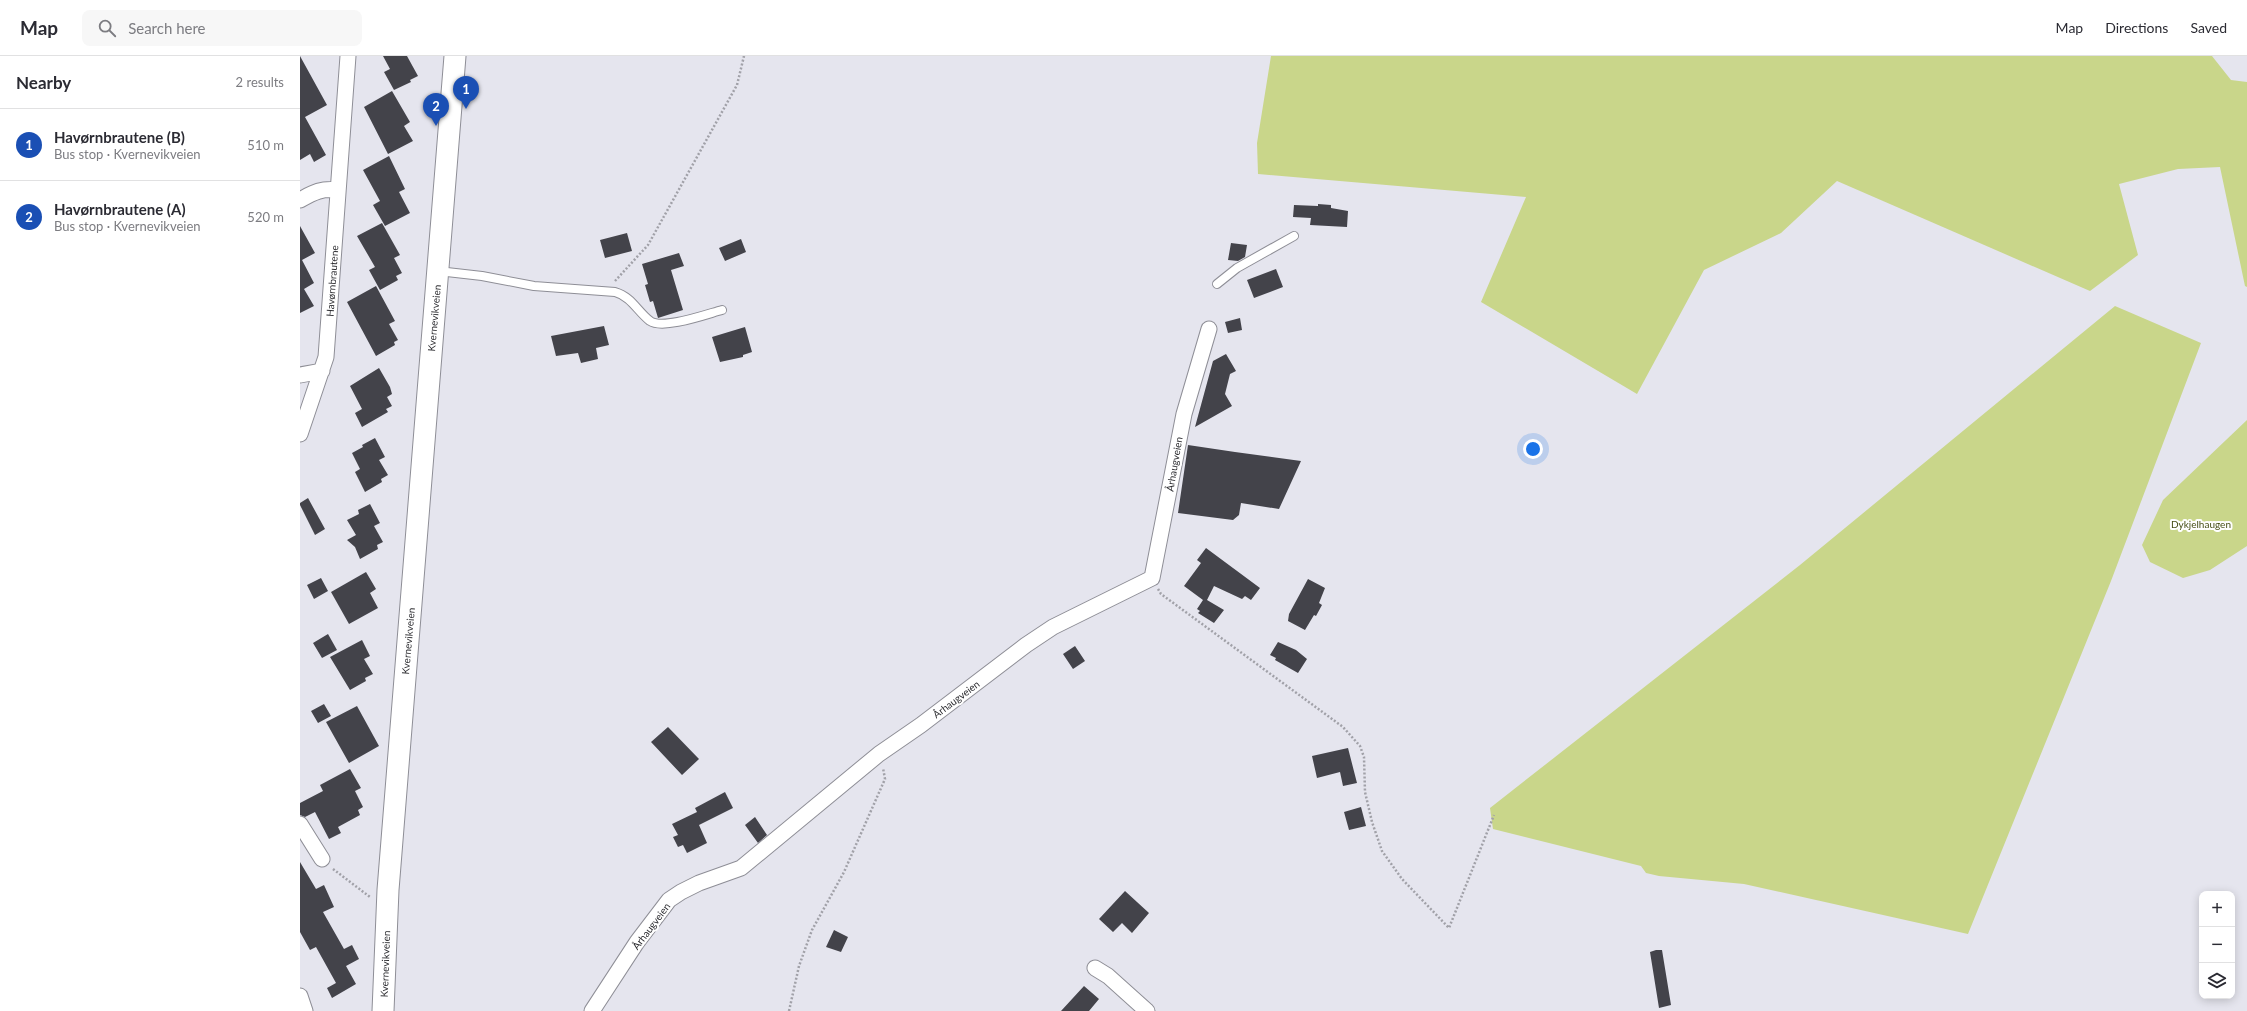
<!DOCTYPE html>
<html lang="en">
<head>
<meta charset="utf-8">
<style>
  :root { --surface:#fff; --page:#f7f7f7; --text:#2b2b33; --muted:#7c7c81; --line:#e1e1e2; --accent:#2563eb }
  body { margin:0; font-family:Lato,sans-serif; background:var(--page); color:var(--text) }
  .controls { position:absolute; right:12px; bottom:12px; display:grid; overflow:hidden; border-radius:8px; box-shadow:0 2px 10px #0003 }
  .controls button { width:36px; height:36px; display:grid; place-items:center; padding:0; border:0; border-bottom:1px solid var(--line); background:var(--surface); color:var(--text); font:20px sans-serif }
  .you { position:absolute; left:1233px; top:393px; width:14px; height:14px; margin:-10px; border:3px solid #fff; border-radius:50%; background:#1a73e8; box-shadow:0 0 0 6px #1a73e833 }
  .badge { display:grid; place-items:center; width:26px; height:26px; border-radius:50%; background:var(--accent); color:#fff; font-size:13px; font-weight:700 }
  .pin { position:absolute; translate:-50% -33px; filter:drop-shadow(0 1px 2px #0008) }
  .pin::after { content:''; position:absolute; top:21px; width:14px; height:12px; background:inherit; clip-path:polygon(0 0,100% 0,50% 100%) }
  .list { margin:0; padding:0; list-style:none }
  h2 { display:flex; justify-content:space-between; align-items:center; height:52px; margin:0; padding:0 16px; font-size:17px }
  h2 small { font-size:13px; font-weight:400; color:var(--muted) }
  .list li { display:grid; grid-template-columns:26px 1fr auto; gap:12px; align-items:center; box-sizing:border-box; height:72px; padding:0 16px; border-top:1px solid var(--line) }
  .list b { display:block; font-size:15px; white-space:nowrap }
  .list p { margin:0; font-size:13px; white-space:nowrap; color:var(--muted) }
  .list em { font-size:13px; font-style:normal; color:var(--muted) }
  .icon { flex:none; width:22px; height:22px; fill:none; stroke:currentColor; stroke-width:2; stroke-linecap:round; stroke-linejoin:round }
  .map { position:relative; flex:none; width:1947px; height:955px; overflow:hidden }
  header { display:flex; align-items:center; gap:24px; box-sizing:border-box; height:56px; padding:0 20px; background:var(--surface); border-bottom:1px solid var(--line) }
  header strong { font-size:19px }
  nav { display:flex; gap:22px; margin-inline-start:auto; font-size:14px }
  .search { width:280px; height:36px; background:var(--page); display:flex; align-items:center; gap:10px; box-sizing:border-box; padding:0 14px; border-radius:8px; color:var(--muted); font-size:15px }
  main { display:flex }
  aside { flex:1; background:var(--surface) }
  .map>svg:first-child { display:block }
  .green { fill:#c9d68a }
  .building { fill:#43434a }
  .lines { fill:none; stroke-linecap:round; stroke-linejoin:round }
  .service-casing { stroke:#8e8e96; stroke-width:10 }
  .minor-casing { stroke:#8e8e96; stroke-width:17 }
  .secondary-casing { stroke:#8e8e96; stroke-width:23 }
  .path { stroke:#a1a1a8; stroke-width:2.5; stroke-dasharray:2 2; stroke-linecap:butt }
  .service { stroke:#fff; stroke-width:8 }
  .minor { stroke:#fff; stroke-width:15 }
  .secondary { stroke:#fff; stroke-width:21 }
  .labels { text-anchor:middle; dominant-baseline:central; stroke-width:4; stroke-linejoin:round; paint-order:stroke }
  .street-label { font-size:10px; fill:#2c2c30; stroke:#fff }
  .park-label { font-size:10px; fill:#474f17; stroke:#fff }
</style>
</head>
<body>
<header>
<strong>Map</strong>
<div class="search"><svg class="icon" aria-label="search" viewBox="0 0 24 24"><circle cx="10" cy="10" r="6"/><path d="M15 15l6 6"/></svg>Search here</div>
<nav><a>Map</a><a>Directions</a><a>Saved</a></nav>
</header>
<main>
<aside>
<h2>Nearby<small>2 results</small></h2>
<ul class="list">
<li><span class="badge" style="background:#1a4fb4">1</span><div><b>Havørnbrautene (B)</b><p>Bus stop · Kvernevikveien</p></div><em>510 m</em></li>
<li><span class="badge" style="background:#1a4fb4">2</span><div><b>Havørnbrautene (A)</b><p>Bus stop · Kvernevikveien</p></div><em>520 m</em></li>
</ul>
</aside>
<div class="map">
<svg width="1947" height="955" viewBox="0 0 1947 955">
  <rect width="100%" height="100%" fill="#e5e5ee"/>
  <path class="green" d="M971,0H1912L1931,24L1947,26V231L1945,230L1920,111L1878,113L1819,128L1838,199L1790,235L1537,125L1481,177L1404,214L1337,338L1181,246L1226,141L958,118L957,87Z
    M1815,250L1901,287L1811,525L1668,878L1444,828L1359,820L1346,817L1341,810L1193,773L1190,752L1500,509Z
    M1947,364V490L1910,514L1883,522L1850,506L1842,489L1863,444Z"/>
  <path class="building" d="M0,0L27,49L5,61L26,99L14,106L10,98L0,104Z
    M83,0H107L118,20L110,24L111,26L94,34L84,16L90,13Z
    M92,35L110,66L104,70L113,85L88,98L64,51Z
    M89,100L105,133L99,136L110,157L85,170L73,149L80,145L63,114Z
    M1018,148L1031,149V152L1048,155L1047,171L1010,169L1011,162L993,161L994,149L1018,150Z
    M82,167L100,199L94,202L102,217L96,220L98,224L80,234L69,214L75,211L57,180Z
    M0,170L15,197L2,204L14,227L4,233L14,250L0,257Z
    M327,177L332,195L305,202L300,184Z
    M441,183L446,196L425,205L419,192Z
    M931,187L947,189L945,201L938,205L928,204Z
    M379,197L384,210L371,214L383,254L358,262L353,245L350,246L345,229L348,228L342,208Z
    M976,213L983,231L954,242L947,224Z
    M76,230L95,265L89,268L98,284L94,286L95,289L76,300L47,246Z
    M940,262L942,274L928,277L925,266Z
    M304,270L309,289L296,292L298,303L281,307L278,297L256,300L251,280Z
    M445,271L452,296L443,299V301L420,306L412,281Z
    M926,298L936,315L930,318L925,338L932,350L895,371L913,305Z
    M79,312L90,331L92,338L87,341L92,350L86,353L88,356L62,371L55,357L62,353L50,330Z
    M75,382L85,401L79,404L88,419L81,423L82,426L65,436L55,416L60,413L52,397L63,391L62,389Z
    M888,389L935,396L1001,405L979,453L941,447L939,459L933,464L878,457Z
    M8,442L25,473L15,479L0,449V447Z
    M70,448L80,467L74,470L83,486L77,489L78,493L60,503L55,491L47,484L56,479L47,464L59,458L58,454Z
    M906,492L960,532L951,544L945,540L942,543L914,530L907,544L924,554L914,567L898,557L900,555L897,553L903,544L884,530L901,507L897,504Z
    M66,516L76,533L70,537L78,552L49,568L31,536Z
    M21,522L28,535L14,543L7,529Z
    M1008,523L1025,532L1019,547L1022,549L1016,560L1014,559L1005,574L988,565L989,558Z
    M28,578L37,594L22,602L13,587Z
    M62,584L70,600L64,603L73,618L65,622L66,625L50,634L30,601Z
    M978,586L996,594L1007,603L998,617L975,604L976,602L970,599Z
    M775,590L785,605L773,613L763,598Z
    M24,648L31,660L18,667L11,655Z
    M57,650L79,690L49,707L26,666Z
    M368,671L399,703L382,719L351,686Z
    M1048,692L1057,727L1043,730L1040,716L1017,722L1012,700Z
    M50,713L61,732L55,735L63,751L58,754L60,759L38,771L41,777L29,783L15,756L5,761L0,759V747L23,735L20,729Z
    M425,736L433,752L399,769L407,787L387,797L383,789L378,791L373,781L378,779L372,768L397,756L395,752Z
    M1061,751L1066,770L1049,774L1044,756Z
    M455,761L467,779L458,787L445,769Z
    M0,806L16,833L24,829L34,851L23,856L44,893L52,889L59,903L46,910L56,928L32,942L27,932L36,927L16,891L10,894L0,876Z
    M825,835L849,857L832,877L822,867L813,876L799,863Z
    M534,874L548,881L541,896L526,891Z
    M1356,894H1362L1371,949L1359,952L1350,896Z
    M784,930L799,943L789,955H761Z"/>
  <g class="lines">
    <defs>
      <path id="service" d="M138,215L182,220L234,230L315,236C332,241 337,255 350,265C363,274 407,258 422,254
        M917,228L937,212L994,180"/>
      <path id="minor" d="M0,144C14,136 22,132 38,134
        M0,319L22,315
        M0,378L26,301L48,0
        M0,768L22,803
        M795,912L808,920L847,955
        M0,940L5,955
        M292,955L337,886L369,844L381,836L399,827L441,812L579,698L621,669L726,589L753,571L852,522L884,358L909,273"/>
      <path id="secondary" d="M83,955L88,834L155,0"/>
    </defs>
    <use href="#service" class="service-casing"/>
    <use href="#minor" class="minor-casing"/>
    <use href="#secondary" class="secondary-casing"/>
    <path class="path" d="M315,225L348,189L437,29L444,0
      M858,533L861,538L1043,671L1060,690L1064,701L1065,736L1072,766L1082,795L1102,823L1149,872L1194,759
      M33,813L70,841
      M489,955L499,910L512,874L544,816L585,723L583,712"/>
    <use href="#service" class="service"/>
    <use href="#minor" class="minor"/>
    <use href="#secondary" class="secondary"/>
  </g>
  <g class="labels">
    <g class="street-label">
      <text transform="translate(32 225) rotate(-86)">Havørnbrautene</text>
      <text transform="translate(134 262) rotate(-85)">Kvernevikveien</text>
      <text transform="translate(874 408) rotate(-80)">Århaugveien</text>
      <text transform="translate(108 585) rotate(-85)">Kvernevikveien</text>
      <text transform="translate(656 643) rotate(-37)">Århaugveien</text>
      <text transform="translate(351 870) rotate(-53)">Århaugveien</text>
      <text transform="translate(85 908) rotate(-88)">Kvernevikveien</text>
    </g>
    <g class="park-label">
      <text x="1901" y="468">Dykjelhaugen</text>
    </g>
  </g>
</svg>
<div class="controls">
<button>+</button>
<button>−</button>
<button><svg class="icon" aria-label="layers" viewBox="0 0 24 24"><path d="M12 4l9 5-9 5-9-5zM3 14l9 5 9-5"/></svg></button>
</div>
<div class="you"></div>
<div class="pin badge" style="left:166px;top:53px;background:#1a4fb4">1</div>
<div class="pin badge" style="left:136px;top:70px;background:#1a4fb4">2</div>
</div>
</main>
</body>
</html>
